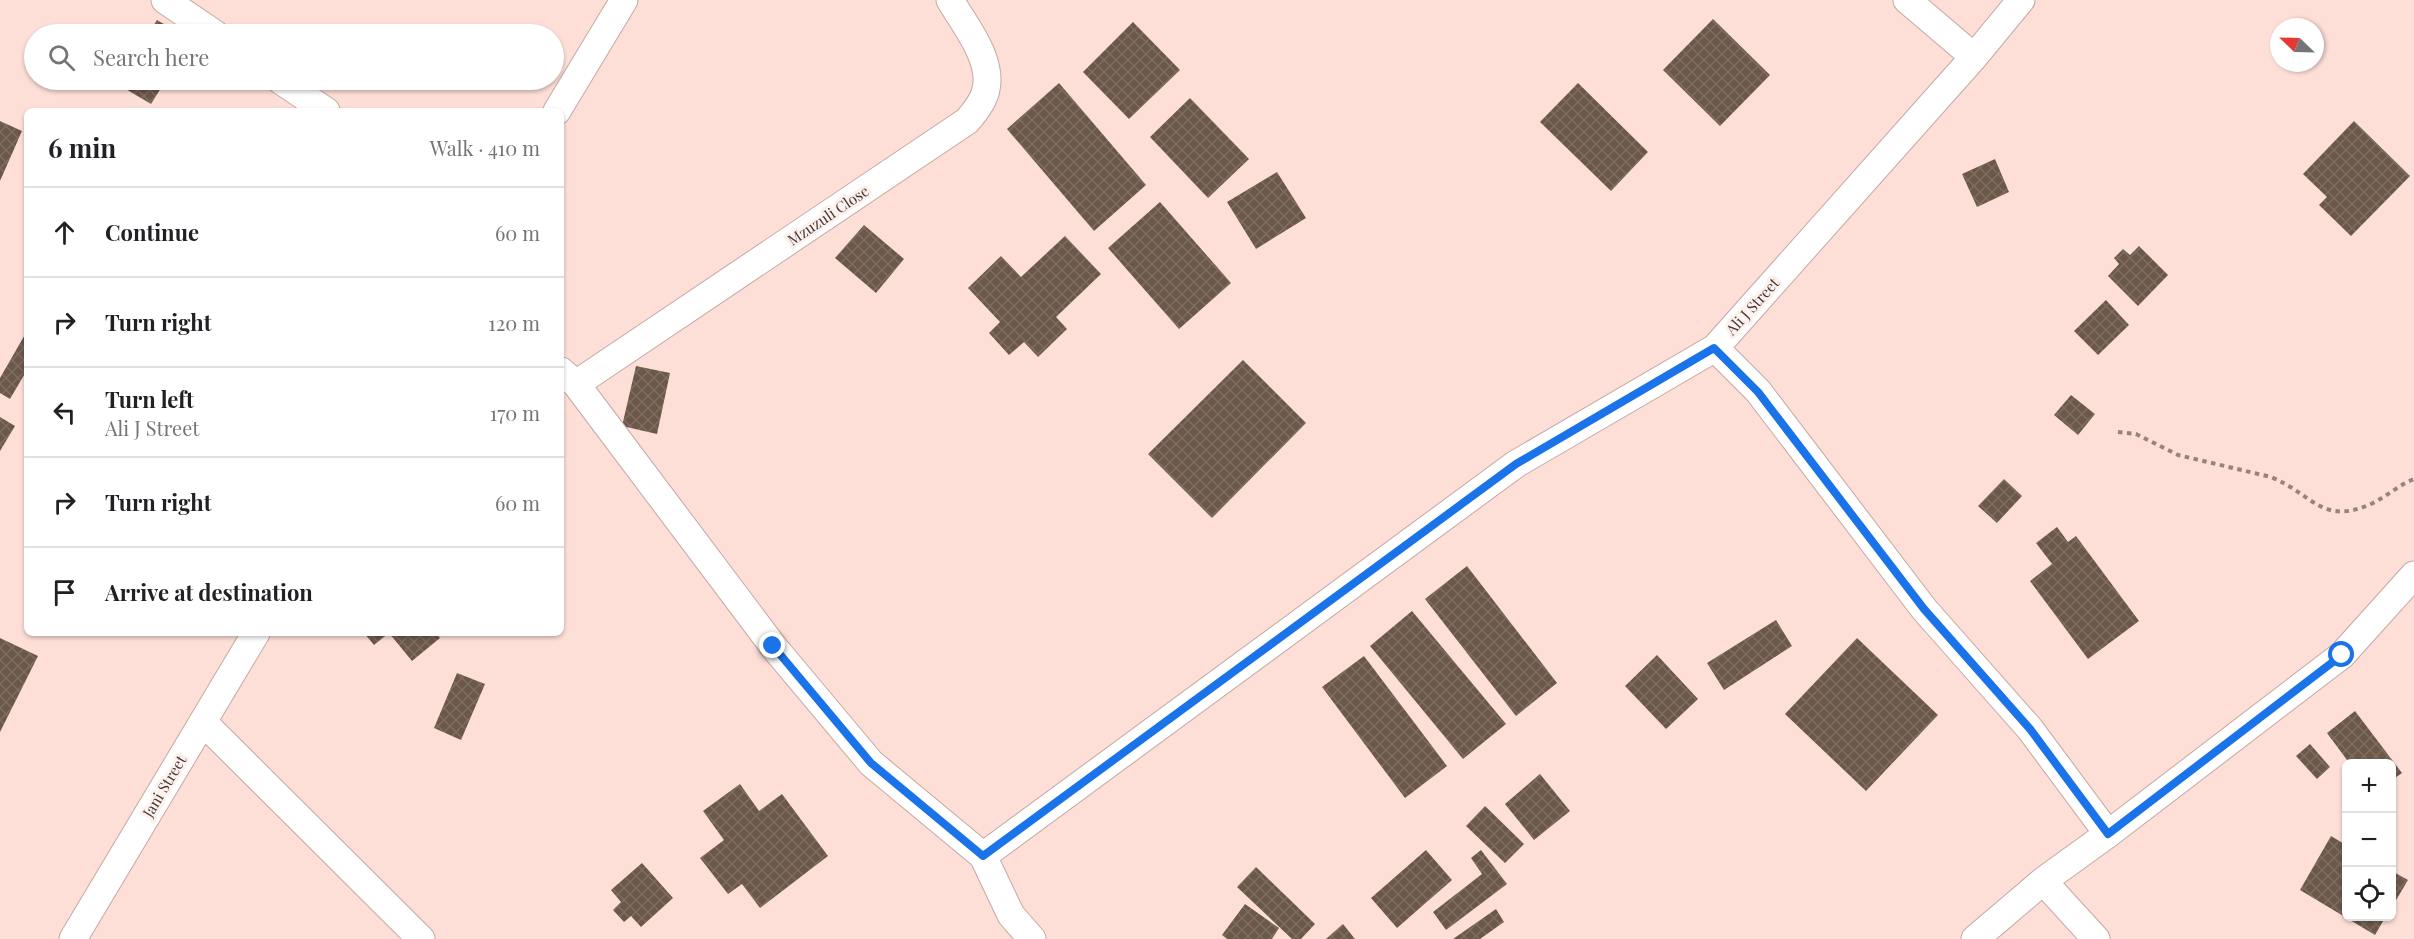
<!DOCTYPE html>
<html lang="en">
<head>
<meta charset="utf-8">
<style>
  :root { --surface:#fff; --page:#f2f2f2; --text:#202124; --muted:#757577; --line:#e0e0e0 }
  body { margin:0; font-family:"Playfair Display",serif; background:var(--page); color:var(--text) }
  .controls { position:absolute; right:18px; bottom:18px; display:grid; overflow:hidden; border-radius:9px; box-shadow:0 2px 4px #0004 }
  .controls button { width:54px; height:54px; display:grid; place-items:center; padding:0; border:0; border-bottom:2px solid var(--line); background:var(--surface); color:var(--text); font:30px sans-serif }
  .compass { position:absolute; left:2270px; top:18px; width:54px; height:54px; border-radius:50%; background:var(--surface); box-shadow:0 2px 4px #0004; rotate:293deg }
  .stop { position:absolute; width:18px; height:18px; margin:-14px; border:4px solid #1a73e8; border-radius:50%; background:#fff }
  .stop.end { background:#1a73e8; border-color:#fff; box-shadow:0 2px 6px #0008 }
  .list { margin:0; padding:0; list-style:none }
  h2 { display:flex; justify-content:space-between; align-items:center; height:78px; margin:0; padding:0 24px; font-size:26px }
  h2 small { font-size:20px; font-weight:400; color:var(--muted) }
  .list li { display:grid; grid-template-columns:39px 1fr auto; gap:18px; align-items:center; box-sizing:border-box; height:90px; padding:0 24px; border-top:2px solid var(--line) }
  .list b { display:block; font-size:22px; white-space:nowrap }
  .list p { margin:0; font-size:20px; white-space:nowrap; color:var(--muted) }
  .list em { font-size:20px; font-style:normal; color:var(--muted) }
  .icon { flex:none; width:33px; height:33px; fill:none; stroke:currentColor; stroke-width:2; stroke-linecap:round; stroke-linejoin:round }
  .map { position:relative; flex:none; width:2414px; height:939px; overflow:hidden }
  .search { position:absolute; background:var(--surface); box-shadow:0 2px 4px #0004; left:24px; top:24px; width:540px; height:66px; display:flex; align-items:center; gap:15px; box-sizing:border-box; padding:0 21px; border-radius:33px; color:var(--muted); font-size:22px }
  .panel { position:absolute; background:var(--surface); box-shadow:0 2px 4px #0004; left:24px; top:108px; width:540px; height:528px; border-radius:9px }
  .map>svg:first-child { display:block }
  .building { fill:url(#building-cross-hatch) }
  .lines { fill:none; stroke-linecap:round; stroke-linejoin:round }
  .minor-casing { stroke:#c5a8a1; stroke-width:29 }
  .path { stroke:#97837e; stroke-width:4; stroke-dasharray:4.5 4.5; stroke-linecap:butt }
  .minor { stroke:#fff; stroke-width:27 }
  .route { stroke:#1a73e8; stroke-width:8 }
  .labels { text-anchor:middle; dominant-baseline:central; stroke-width:6; stroke-linejoin:round; paint-order:stroke }
  .street-label { font-size:15px; fill:#443835; stroke:#fdf1ed }
</style>
</head>
<body>
<div class="map">
<svg width="2414" height="939" viewBox="0 0 2414 939">
  <defs>
    <pattern id="building-cross-hatch" width="8" height="8" patternUnits="userSpaceOnUse" patternTransform="scale(1.5)"><rect width="8" height="8" fill="#6c5849"/><path d="M0 0l8 8M0 8l8-8" fill="none" stroke="#7e6d61"/></pattern>
  </defs>
  <rect width="100%" height="100%" fill="#fddfd7"/>
  <path class="building" d="M1713,19L1770,75L1720,126L1663,70Z
    M157,20L181,34H148Z
    M1133,22L1180,70L1129,119L1083,72Z
    M122,80H166L151,104L119,85Z
    M1059,83L1146,185L1094,231L1007,129Z
    M1578,83L1648,152L1611,191L1540,122Z
    M1190,98L1249,159L1208,198L1150,137Z
    M0,121L22,131L0,181Z
    M2354,121L2410,176L2351,236L2319,205L2327,197L2303,174Z
    M1995,159L2009,192L1977,207L1962,174Z
    M1277,172L1306,218L1256,249L1227,202Z
    M1160,202L1231,283L1179,329L1108,248Z
    M864,225L904,259L876,293L835,258Z
    M1065,236L1101,274L1056,317L1067,329L1038,357L1024,342L1009,355L989,333L1000,322L968,288L1001,256L1021,277Z
    M2139,246L2168,275L2138,306L2108,276L2119,264L2114,258L2123,249L2130,255Z
    M2106,300L2129,325L2098,355L2074,331Z
    M27,331V370L10,399L0,393V378Z
    M1243,360L1306,423L1212,518L1148,454Z
    M636,366L670,373L657,434L622,426Z
    M2071,395L2095,414L2078,435L2054,415Z
    M0,417L15,426L0,451Z
    M2004,479L2022,496L1997,523L1978,506Z
    M2057,527L2068,542L2076,536L2139,621L2088,659L2030,581L2052,564L2036,543Z
    M1467,566L1557,683L1516,716L1425,599Z
    M1412,611L1506,724L1463,759L1370,646Z
    M1776,620L1792,646L1724,690L1707,663Z
    M364,633H436L440,638L412,661L389,633L374,645Z
    M0,638L38,656L0,732Z
    M1857,638L1938,715L1866,791L1785,714Z
    M1657,655L1698,699L1666,729L1625,686Z
    M1364,656L1447,766L1405,798L1322,687Z
    M457,673L485,684L461,740L434,728Z
    M2355,711L2402,773L2392,780V764H2350L2327,733Z
    M2310,744L2330,767L2317,779L2296,756Z
    M1540,774L1570,811L1534,840L1505,804Z
    M740,784L759,811L782,794L828,856L760,908L742,884L728,894L700,858L724,840L703,811Z
    M1485,806L1524,844L1505,863L1466,826Z
    M2331,836L2346,845V916H2386L2375,935L2300,890Z
    M1426,850L1452,880L1397,928L1371,898Z
    M1481,850L1507,884L1446,930L1433,912L1482,874L1471,858Z
    M642,863L673,898L641,927L631,916L624,922L613,910L621,902L611,890Z
    M1256,867L1315,924L1301,939H1292L1237,887Z
    M2392,871L2408,880L2392,907Z
    M1245,904L1279,928L1272,939H1227L1222,935Z
    M1496,909L1504,922L1480,939H1453Z
    M1343,924L1355,939H1326Z"/>
  <g class="lines">
    <defs>
      <path id="minor" d="M165,0L215,34
        M1907,0L1974,57
        M280,80L326,111
        M557,111L624,0
        M1715,348L1758,391L1924,609L2030,729L2108,834
        M561,371L576,384L773,646L871,763L983,856L1011,915L1032,939
        M576,384L967,121C975,112 984,101 986,89C993,59 964,24 950,0
        M203,722L421,939
        M983,856L1516,464L1715,348L1974,57L2021,0
        M2043,881L2096,939
        M73,939L256,633
        M1975,939L2043,881L2108,834L2342,655L2414,575"/>
    </defs>
    <use href="#minor" class="minor-casing"/>
    <path class="path" d="M2118,432L2136,434L2178,455L2271,477C2313,494 2322,527 2373,503C2387,496 2399,485 2414,479"/>
    <use href="#minor" class="minor"/>
  </g>
  <g class="lines">
    <path class="route" d="M773,646L871,763L983,856L1516,464L1714,348L1758,392L1924,609L2030,729L2108,834L2342,655"/>
  </g>
  <g class="labels">
    <g class="street-label">
      <text transform="translate(828 215) rotate(-34)">Mzuzuli Close</text>
      <text transform="translate(1752 306) rotate(-48)">Ali J Street</text>
      <text transform="translate(164 786) rotate(-59)">Jani Street</text>
    </g>
  </g>
</svg>
<div class="controls">
<button>+</button>
<button>−</button>
<button><svg class="icon" aria-label="locate" viewBox="0 0 24 24"><circle cx="12" cy="12" r="6"/><path d="M12 2v4M12 18v4M2 12h4M18 12h4"/></svg></button>
</div>
<svg class="compass" viewBox="-18 -18 36 36"><path d="M0-13l5 13h-10z" fill="#e53935"/><path d="M0 13l5-13h-10z" fill="#757577"/></svg>
<div class="stop" style="left:2342px;top:655px"></div>
<div class="stop end" style="left:773px;top:646px"></div>
<div class="search"><svg class="icon" aria-label="search" viewBox="0 0 24 24"><circle cx="10" cy="10" r="6"/><path d="M15 15l6 6"/></svg>Search here</div>
<section class="panel">
<h2>6 min<small>Walk · 410 m</small></h2>
<ul class="list">
<li><svg class="icon" aria-label="ahead" viewBox="0 0 24 24"><path d="M12 20V5M6 11l6-6 6 6"/></svg><div><b>Continue</b></div><em>60 m</em></li>
<li><svg class="icon" aria-label="right" viewBox="0 0 24 24"><path d="M7 20v-9h11M14 6l5 5-5 5"/></svg><div><b>Turn right</b></div><em>120 m</em></li>
<li><svg class="icon" aria-label="left" viewBox="0 0 24 24"><path d="M17 20v-9H6M10 6l-5 5 5 5"/></svg><div><b>Turn left</b><p>Ali J Street</p></div><em>170 m</em></li>
<li><svg class="icon" aria-label="right" viewBox="0 0 24 24"><path d="M7 20v-9h11M14 6l5 5-5 5"/></svg><div><b>Turn right</b></div><em>60 m</em></li>
<li><svg class="icon" aria-label="arrive" viewBox="0 0 24 24"><path d="M6 21V4h12l-3 4 3 4H6"/></svg><div><b>Arrive at destination</b></div></li>
</ul>
</section>
</div>
</body>
</html>
